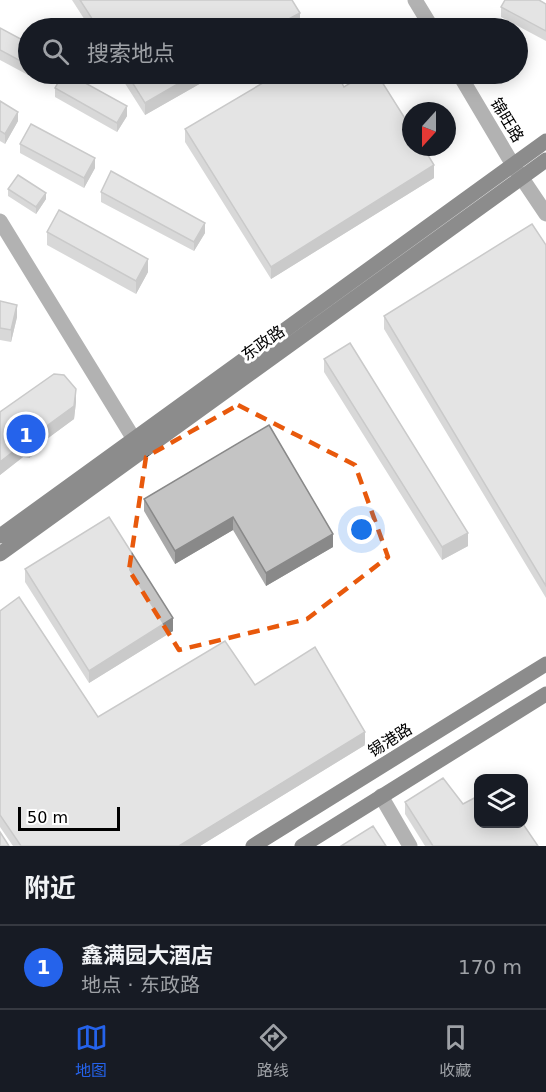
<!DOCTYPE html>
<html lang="zh">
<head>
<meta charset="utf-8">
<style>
  :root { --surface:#171b24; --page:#242831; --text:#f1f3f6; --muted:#9ea1a6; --line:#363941; --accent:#2563eb }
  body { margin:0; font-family:"DejaVu Sans","Noto Sans SC",sans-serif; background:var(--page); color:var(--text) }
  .controls { position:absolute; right:18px; bottom:18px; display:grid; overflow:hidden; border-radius:12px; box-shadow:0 3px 15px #0003 }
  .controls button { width:54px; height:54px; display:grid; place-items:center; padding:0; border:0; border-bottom:2px solid var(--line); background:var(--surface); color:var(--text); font:30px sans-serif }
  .compass { position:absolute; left:402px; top:102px; width:54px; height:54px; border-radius:50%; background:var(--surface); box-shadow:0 3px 15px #0003; rotate:201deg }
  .scale { position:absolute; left:18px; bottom:15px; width:102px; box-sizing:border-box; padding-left:6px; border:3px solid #000; border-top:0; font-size:16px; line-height:21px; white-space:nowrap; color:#000; -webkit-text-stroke:4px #fff; paint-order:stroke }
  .you { position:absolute; left:362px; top:530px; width:21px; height:21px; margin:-15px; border:4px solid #fff; border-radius:50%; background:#1a73e8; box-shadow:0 0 0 9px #1a73e833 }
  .badge { display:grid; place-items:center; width:39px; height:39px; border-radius:50%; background:var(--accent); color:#fff; font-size:20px; font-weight:700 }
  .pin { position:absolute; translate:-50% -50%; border:3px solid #fff; box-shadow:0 2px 6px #0006 }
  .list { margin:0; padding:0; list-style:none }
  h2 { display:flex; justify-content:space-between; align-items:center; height:78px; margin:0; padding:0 24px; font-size:26px }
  h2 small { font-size:20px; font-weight:400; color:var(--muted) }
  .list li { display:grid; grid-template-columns:39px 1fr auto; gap:18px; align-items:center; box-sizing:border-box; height:84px; padding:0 24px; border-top:2px solid var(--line) }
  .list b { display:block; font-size:22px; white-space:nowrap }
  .list p { margin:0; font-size:20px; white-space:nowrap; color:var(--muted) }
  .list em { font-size:20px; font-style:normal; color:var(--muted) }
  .icon { flex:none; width:33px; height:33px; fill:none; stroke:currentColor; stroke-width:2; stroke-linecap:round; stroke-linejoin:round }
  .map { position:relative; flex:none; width:546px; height:846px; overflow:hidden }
  .search { position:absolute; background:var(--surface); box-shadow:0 3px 15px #0003; left:18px; right:18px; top:18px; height:66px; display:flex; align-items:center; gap:15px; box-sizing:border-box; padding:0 21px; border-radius:33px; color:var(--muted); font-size:22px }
  .sheet { height:162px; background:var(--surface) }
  nav { display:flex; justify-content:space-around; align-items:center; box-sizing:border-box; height:84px; border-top:2px solid var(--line); background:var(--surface); font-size:16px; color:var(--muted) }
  nav a { display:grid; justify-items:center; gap:3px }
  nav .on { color:var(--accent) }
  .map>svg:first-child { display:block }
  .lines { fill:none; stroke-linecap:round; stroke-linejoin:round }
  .minor { stroke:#555; stroke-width:15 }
  .major { stroke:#000; stroke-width:15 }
  .wall { fill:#a9a9a9 }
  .shaded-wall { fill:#898989 }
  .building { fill:#c4c4c4; stroke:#898989; stroke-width:1.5 }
  .marked { fill:none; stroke:#e8590c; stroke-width:4.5; stroke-dasharray:12 8; stroke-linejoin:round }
  .labels { text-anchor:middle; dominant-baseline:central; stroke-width:6; stroke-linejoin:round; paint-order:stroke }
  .street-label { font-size:16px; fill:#000; stroke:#fff }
</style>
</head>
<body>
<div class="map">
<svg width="546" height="846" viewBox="0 0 546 846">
  <rect width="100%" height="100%" fill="#fff"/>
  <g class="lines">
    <path class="minor" d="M415,0L432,28
      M459,74L513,165L546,214
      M0,221L140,449
      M381,796L410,846"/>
    <path class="major" d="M0,536L546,141
      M0,554L546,160
      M253,846L546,664
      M302,846L546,694"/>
  </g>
  <path class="wall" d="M72,0H292L300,25L294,28H90Z
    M546,4V41L501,17V7Z
    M0,28L28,43V74H48L43,83L0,60Z
    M119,74H217L145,115Z
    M344,87L434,178L271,279L185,142V129Z
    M55,88L127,116L117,132L55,97Z
    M0,101L18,121L5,144L0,141Z
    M20,144L95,168L84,188L20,153Z
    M8,189L46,199L36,214L8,196Z
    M101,192L205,233L194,251L101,202Z
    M47,232L148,272L136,294L47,245Z
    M546,245V598L384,329V316Z
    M0,301L17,317L11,342L0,340Z
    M324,359L468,546L442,560L324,372Z
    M76,402L74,419L40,444L39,451L29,458L23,457L0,475V412Z
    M269,425L333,547L266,586L233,530L175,564L144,511V499Z
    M25,569L173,631L89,683L25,582Z
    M0,611L98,717L255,685L365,745L200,846H13L0,827Z
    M405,802L463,804L538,846H425L405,814Z"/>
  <path class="shaded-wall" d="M300,13V25L294,28H272Z
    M43,74H48L43,83Z
    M195,74H217L145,115V103Z
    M127,106V116L117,132V123Z
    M18,112V121L5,144V134Z
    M95,158V168L84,188V178Z
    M434,165V178L271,279V267Z
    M46,193V199L36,214V207Z
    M205,223V233L194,251V242Z
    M148,259V272L136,294V281Z
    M17,305V317L11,342V330Z
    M76,389V402L74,419L40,444L39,451L29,458V445Z
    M23,444V457L0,475V462Z
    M233,517V530L175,564V551Z
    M468,533V546L442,560V547Z
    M333,534V547L266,586V573Z
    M173,618V631L89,683V671Z
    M365,732V745L200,846H179Z"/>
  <path class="building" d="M80,0H292L300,13L272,28H98Z
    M505,0H539L546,4V31L501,7Z
    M0,28L28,43V65L0,50Z
    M63,74H69L127,106L117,123L55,88Z
    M127,74H195L145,103Z
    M278,74H337L344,87L365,74H377L411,128V147H423L434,165L271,267L185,129Z
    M0,101L18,112L5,134L0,131Z
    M31,124L95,158L84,178L20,144Z
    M111,171L205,223L194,242L101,192Z
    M18,175L46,193L36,207L8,189Z
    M59,210L148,259L136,281L47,232Z
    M532,224L546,245V586L384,316Z
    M0,301L17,305L11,330L0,328Z
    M350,343L468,533L442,547L324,359Z
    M54,374L64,375L76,389L74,406L40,431L39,439L29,445L23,444L0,462V412Z
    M269,425L333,534L266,573L233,517L175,551L144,499Z
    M109,517L173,618L89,671L25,569Z
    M19,597L98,717L225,641L255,685L315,647L365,732L179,846H21L0,815V611Z
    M443,778L463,804L478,796V824H523L538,846H433L405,802Z
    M373,826L386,846H341Z
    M0,832L9,846H0Z"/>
  <path d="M0 0H546V846H0ZM238,405L355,465L388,557L307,619L179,650L129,570L146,457Z" fill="#fff" fill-opacity=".55" fill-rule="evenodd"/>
  <path class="marked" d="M238,405L355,465L388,557L307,619L179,650L129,570L146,457Z"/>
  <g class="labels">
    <g class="street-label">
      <text transform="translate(507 120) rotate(59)">锦旺路</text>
      <text transform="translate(263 343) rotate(-35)">东政路</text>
      <text transform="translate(390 740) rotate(-32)">锡港路</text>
    </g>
  </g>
</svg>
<div class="controls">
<button><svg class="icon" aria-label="layers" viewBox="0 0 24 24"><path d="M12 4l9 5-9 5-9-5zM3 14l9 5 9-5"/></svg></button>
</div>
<svg class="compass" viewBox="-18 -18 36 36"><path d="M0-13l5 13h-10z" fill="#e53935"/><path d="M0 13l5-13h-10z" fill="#9ea1a6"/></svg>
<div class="scale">50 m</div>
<div class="you"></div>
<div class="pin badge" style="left:26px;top:434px">1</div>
<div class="search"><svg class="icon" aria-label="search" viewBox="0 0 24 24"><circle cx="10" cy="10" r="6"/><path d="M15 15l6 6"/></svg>搜索地点</div>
</div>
<section class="sheet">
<h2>附近<small></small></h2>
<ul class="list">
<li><span class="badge">1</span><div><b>鑫满园大酒店</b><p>地点 · 东政路</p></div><em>170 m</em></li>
</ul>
</section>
<nav>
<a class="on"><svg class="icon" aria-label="map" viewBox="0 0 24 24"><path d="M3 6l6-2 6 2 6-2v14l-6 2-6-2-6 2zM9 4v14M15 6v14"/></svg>地图</a>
<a><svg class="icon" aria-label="directions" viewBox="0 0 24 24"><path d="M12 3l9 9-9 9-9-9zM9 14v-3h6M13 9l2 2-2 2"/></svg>路线</a>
<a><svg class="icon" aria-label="saved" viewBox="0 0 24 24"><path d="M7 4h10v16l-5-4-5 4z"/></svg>收藏</a>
</nav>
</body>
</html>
